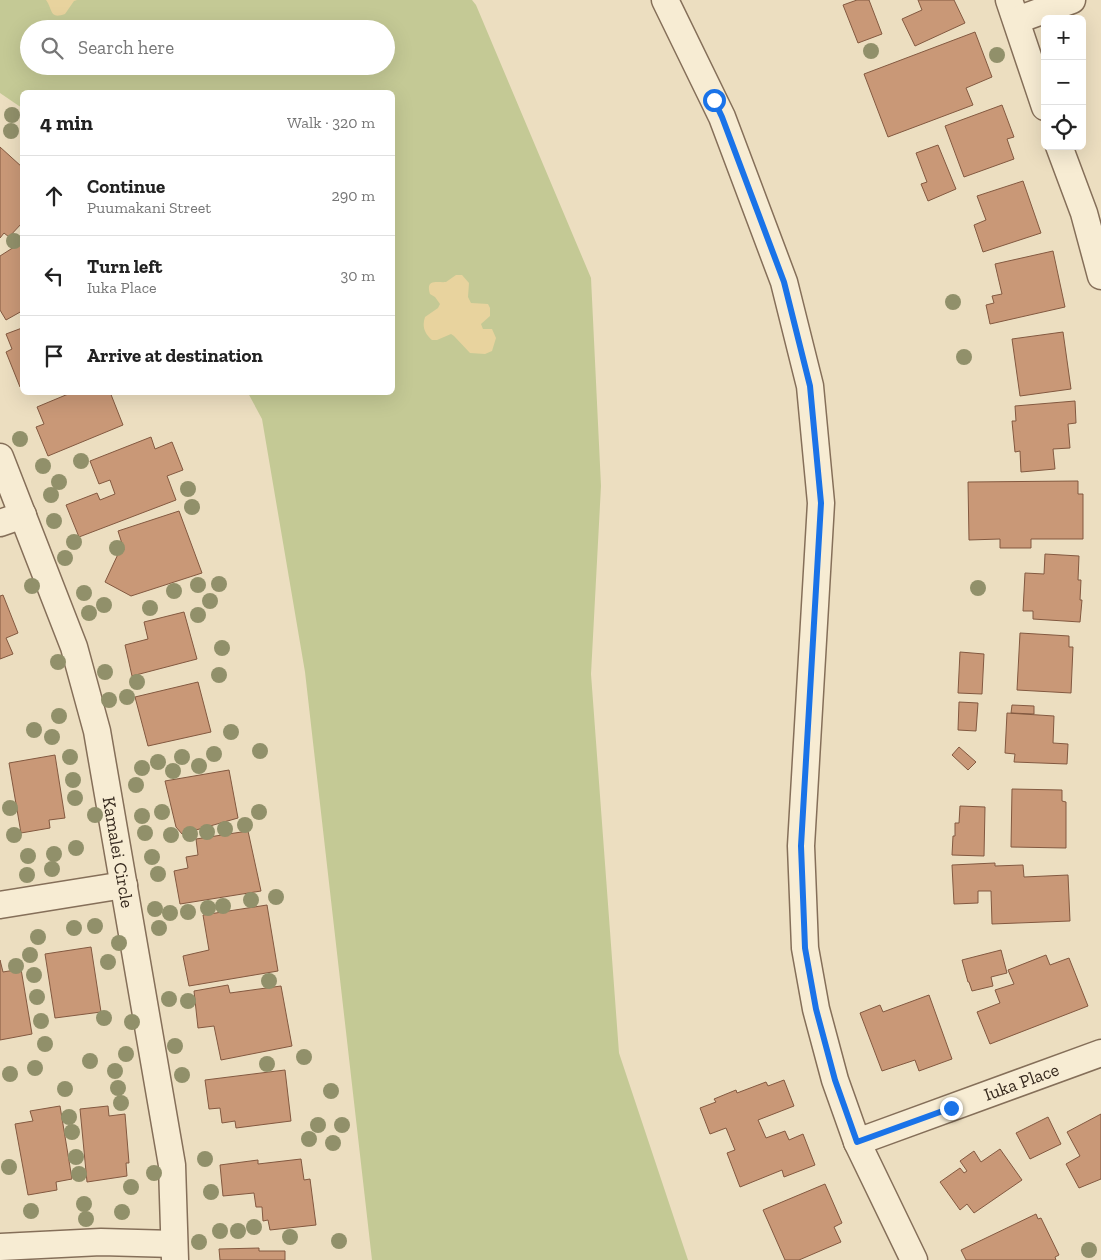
<!DOCTYPE html>
<html lang="en">
<head>
<meta charset="utf-8">
<style>
  :root { --surface:#fff; --page:#f2f2f2; --text:#222; --muted:#767676; --line:#e0e0e0 }
  body { margin:0; font-family:"Zilla Slab",serif; background:var(--page); color:var(--text) }
  .controls { position:absolute; right:15px; top:15px; display:grid; overflow:hidden; border-radius:8px; box-shadow:0 5px 20px #0002 }
  .controls button { width:45px; height:45px; display:grid; place-items:center; padding:0; border:0; border-bottom:1px solid var(--line); background:var(--surface); color:var(--text); font:25px sans-serif }
  .stop { position:absolute; width:15px; height:15px; margin:-11px; border:4px solid #1a73e8; border-radius:50%; background:#fff }
  .stop.end { background:#1a73e8; border-color:#fff; box-shadow:0 1px 5px #0008 }
  .list { margin:0; padding:0; list-style:none }
  h2 { display:flex; justify-content:space-between; align-items:center; height:65px; margin:0; padding:0 20px; font-size:21px }
  h2 small { font-size:16px; font-weight:400; color:var(--muted) }
  .list li { display:grid; grid-template-columns:32px 1fr auto; gap:15px; align-items:center; box-sizing:border-box; height:80px; padding:0 20px; border-top:1px solid var(--line) }
  .list b { display:block; font-size:19px; white-space:nowrap }
  .list p { margin:0; font-size:16px; white-space:nowrap; color:var(--muted) }
  .list em { font-size:16px; font-style:normal; color:var(--muted) }
  .icon { flex:none; width:28px; height:28px; fill:none; stroke:currentColor; stroke-width:2; stroke-linecap:round; stroke-linejoin:round }
  .map { position:relative; flex:none; width:1101px; height:1260px; overflow:hidden }
  .search { position:absolute; background:var(--surface); box-shadow:0 5px 20px #0002; left:20px; top:20px; width:375px; height:55px; display:flex; align-items:center; gap:12px; box-sizing:border-box; padding:0 18px; border-radius:28px; color:var(--muted); font-size:19px }
  .panel { position:absolute; background:var(--surface); box-shadow:0 5px 20px #0002; left:20px; top:90px; width:375px; height:305px; border-radius:8px }
  .map>svg:first-child { display:block }
  .green { fill:#c4c995; fill-rule:evenodd }
  .sand { fill:#e8d39e }
  .building { fill:#c99877; stroke:#835940 }
  .lines { fill:none; stroke-linecap:round; stroke-linejoin:round }
  .street-casing { stroke:#856f59; stroke-width:29 }
  .street { stroke:#f7ecd3; stroke-width:26 }
  .tree { fill:#91906a }
  .route { stroke:#1a73e8; stroke-width:6 }
  .labels { text-anchor:middle; dominant-baseline:central; stroke-width:5; stroke-linejoin:round; paint-order:stroke }
  .street-label { font-size:18px; fill:#35281d; stroke:#f4e9d0 }
</style>
</head>
<body>
<div class="map">
<svg width="1101" height="1260" viewBox="0 0 1101 1260">
  <rect width="100%" height="100%" fill="#ecdec0"/>
  <path class="green" d="M0,0H472L476,5L591,278L601,486L591,674L619,1053L688,1260H372L305,672L262,419L248,393L392,392V92H22V108L0,93ZM29,29H386V66H29Z"/>
  <path class="sand" d="M46,0H77L74,1L65,14C49,20 53,9 46,0Z
    M456,275H462L469,283L468,297L471,303L488,304L490,308V316L481,324L483,329H492L496,338L492,351L485,354L470,353L454,336L451,334L437,340H432C424,333 422,326 425,317L438,308L440,304L435,297L430,294C425,278 438,283 446,282Z"/>
  <path class="building" d="M857,0H869L882,34L858,43L843,5Z
    M918,0H954L965,23L915,46L902,19L922,10Z
    M975,32L992,77L966,88L973,105L888,137L864,74Z
    M1002,105L1014,137L1007,139L1014,159L964,177L945,126Z
    M938,145L956,189L928,201L921,184L927,182L916,153Z
    M0,147L22,167V223L9,237L4,233L0,238Z
    M1023,181L1041,233L983,252L974,225L986,220L977,196Z
    M22,242V311L6,320L0,310V256Z
    M1053,251L1065,307L990,324L986,305L994,303L992,296L1002,294L995,264Z
    M22,328V385L20,387L6,352L12,349L6,334Z
    M1063,332L1071,389L1020,396L1012,339Z
    M73,392H110L123,425L48,456L36,427L44,424L37,407Z
    M1075,401L1076,423L1068,424L1070,448L1053,449L1055,469L1021,472L1020,451L1015,452L1012,421H1016L1015,406Z
    M151,437L155,449L172,442L183,470L167,476L176,500L79,537L66,505L97,493L100,500L115,494L110,480L99,484L90,461Z
    M1078,481V494H1083V539H1031V548H1000V539L969,540L968,482Z
    M179,511L202,573L131,596L105,582L119,552L124,550L118,531Z
    M1045,554L1079,556L1078,580H1081L1080,600H1082L1080,622L1033,619V611H1023L1025,573L1044,574Z
    M3,595L18,633L6,638L13,654L0,659V596Z
    M184,612L197,659L132,676L125,645L148,639L144,622Z
    M1020,633L1069,636V647H1073L1071,693L1017,690Z
    M960,652L984,654L982,694L958,693Z
    M198,682L211,732L148,746L135,697Z
    M959,702L978,703L976,731L958,730Z
    M1012,705L1034,706V714L1011,713Z
    M1007,713L1054,716L1053,743L1068,744L1067,764L1014,762L1015,754L1005,753Z
    M959,747L976,762L968,770L952,755Z
    M55,755L65,818L49,820L50,828L21,833L9,763Z
    M229,770L238,818L182,834L176,827L165,781Z
    M1012,789L1062,790V801L1066,802V848L1011,847Z
    M960,806L985,807L984,856L952,855L953,836H955V823H959Z
    M248,831L261,891L180,904L174,871L188,868L186,857L198,855L196,839Z
    M995,863V866L1023,865L1024,877L1068,875L1070,921L992,924L991,891H978V903L954,904L952,865Z
    M267,905L278,971L189,986L183,956L209,950L203,915Z
    M91,947L101,1012L55,1018L45,954Z
    M1001,950L1007,973L991,977L993,986L972,991L969,982H968L962,960Z
    M1046,955L1050,965L1069,958L1088,1006L990,1044L977,1012L1000,1003L995,990L1014,984L1008,970Z
    M0,960L3,972L21,969L32,1034L0,1040Z
    M228,985L230,993L281,986L292,1046L221,1060L214,1026L198,1028L194,991Z
    M929,995L952,1059L919,1071L915,1060L882,1071L860,1013L880,1005L883,1012Z
    M285,1070L291,1121L236,1128L235,1121L222,1123L220,1108L209,1109L205,1080Z
    M784,1080L794,1106L758,1120L766,1138L785,1131L789,1140L803,1134L815,1165L784,1177L782,1170L740,1187L727,1153L735,1150L726,1128L710,1134L700,1108L716,1102L714,1099L736,1090L737,1093L766,1082L768,1086Z
    M60,1106L72,1179L56,1182L57,1190L28,1195L15,1124L33,1121L30,1111Z
    M108,1106L109,1116L125,1114L129,1163H126L127,1176L87,1182L80,1109Z
    M1101,1114V1179L1079,1188L1066,1164L1080,1156L1067,1132Z
    M1048,1117L1061,1144L1030,1159L1016,1133Z
    M1000,1149L1022,1180L974,1213L967,1204L960,1210L940,1182L960,1168L964,1173L967,1171L960,1161L974,1151L981,1162Z
    M301,1159L304,1180L310,1179L316,1225L270,1230L268,1220L263,1221L262,1207H256L254,1193L223,1196L220,1165L258,1160V1164Z
    M825,1184L842,1223L834,1227L841,1242L799,1260H785L763,1210Z
    M1036,1214L1038,1219L1041,1218L1059,1255L1055,1257L1056,1260H966L961,1250Z
    M259,1248V1251H285V1260H220L219,1249Z"/>
  <g class="lines">
    <defs>
      <g id="street">
        <path d="M665,0L722,117L784,282L810,386L821,503L801,846L805,948L816,1009L835,1080L857,1142L914,1260"/>
        <path d="M1009,0L1045,107"/>
        <path d="M1017,20L1072,0"/>
        <path d="M1059,146L1084,213L1101,276"/>
        <path id="s1" d="M0,457L74,647L97,731L172,1165L175,1260"/>
        <path d="M0,523L23,515"/>
        <path d="M0,905L124,885"/>
        <path id="s2" d="M857,1142L1101,1053"/>
        <path d="M0,1247L101,1242L174,1244"/>
      </g>
    </defs>
    <use href="#street" class="street-casing"/>
    <use href="#street" class="street"/>
  </g>
  <g class="tree">
    <circle cx="871" cy="51" r="8"/>
    <circle cx="997" cy="55" r="8"/>
    <circle cx="12" cy="115" r="8"/>
    <circle cx="11" cy="131" r="8"/>
    <circle cx="14" cy="241" r="8"/>
    <circle cx="953" cy="302" r="8"/>
    <circle cx="964" cy="357" r="8"/>
    <circle cx="20" cy="439" r="8"/>
    <circle cx="81" cy="461" r="8"/>
    <circle cx="43" cy="466" r="8"/>
    <circle cx="59" cy="482" r="8"/>
    <circle cx="188" cy="489" r="8"/>
    <circle cx="51" cy="495" r="8"/>
    <circle cx="192" cy="507" r="8"/>
    <circle cx="54" cy="521" r="8"/>
    <circle cx="74" cy="542" r="8"/>
    <circle cx="117" cy="548" r="8"/>
    <circle cx="65" cy="558" r="8"/>
    <circle cx="219" cy="584" r="8"/>
    <circle cx="198" cy="585" r="8"/>
    <circle cx="32" cy="586" r="8"/>
    <circle cx="978" cy="588" r="8"/>
    <circle cx="174" cy="591" r="8"/>
    <circle cx="84" cy="593" r="8"/>
    <circle cx="210" cy="601" r="8"/>
    <circle cx="104" cy="605" r="8"/>
    <circle cx="150" cy="608" r="8"/>
    <circle cx="89" cy="613" r="8"/>
    <circle cx="198" cy="615" r="8"/>
    <circle cx="222" cy="648" r="8"/>
    <circle cx="58" cy="662" r="8"/>
    <circle cx="105" cy="672" r="8"/>
    <circle cx="219" cy="675" r="8"/>
    <circle cx="137" cy="682" r="8"/>
    <circle cx="127" cy="697" r="8"/>
    <circle cx="109" cy="700" r="8"/>
    <circle cx="59" cy="716" r="8"/>
    <circle cx="34" cy="730" r="8"/>
    <circle cx="231" cy="732" r="8"/>
    <circle cx="52" cy="737" r="8"/>
    <circle cx="260" cy="751" r="8"/>
    <circle cx="214" cy="754" r="8"/>
    <circle cx="70" cy="757" r="8"/>
    <circle cx="182" cy="757" r="8"/>
    <circle cx="158" cy="762" r="8"/>
    <circle cx="199" cy="766" r="8"/>
    <circle cx="142" cy="768" r="8"/>
    <circle cx="173" cy="771" r="8"/>
    <circle cx="73" cy="780" r="8"/>
    <circle cx="136" cy="785" r="8"/>
    <circle cx="75" cy="798" r="8"/>
    <circle cx="10" cy="808" r="8"/>
    <circle cx="162" cy="812" r="8"/>
    <circle cx="259" cy="812" r="8"/>
    <circle cx="95" cy="815" r="8"/>
    <circle cx="142" cy="816" r="8"/>
    <circle cx="245" cy="825" r="8"/>
    <circle cx="225" cy="829" r="8"/>
    <circle cx="207" cy="832" r="8"/>
    <circle cx="145" cy="833" r="8"/>
    <circle cx="190" cy="834" r="8"/>
    <circle cx="14" cy="835" r="8"/>
    <circle cx="171" cy="835" r="8"/>
    <circle cx="76" cy="848" r="8"/>
    <circle cx="54" cy="854" r="8"/>
    <circle cx="28" cy="856" r="8"/>
    <circle cx="152" cy="857" r="8"/>
    <circle cx="52" cy="869" r="8"/>
    <circle cx="158" cy="874" r="8"/>
    <circle cx="27" cy="875" r="8"/>
    <circle cx="276" cy="897" r="8"/>
    <circle cx="251" cy="900" r="8"/>
    <circle cx="223" cy="906" r="8"/>
    <circle cx="208" cy="908" r="8"/>
    <circle cx="155" cy="909" r="8"/>
    <circle cx="188" cy="912" r="8"/>
    <circle cx="170" cy="913" r="8"/>
    <circle cx="95" cy="926" r="8"/>
    <circle cx="74" cy="928" r="8"/>
    <circle cx="159" cy="928" r="8"/>
    <circle cx="38" cy="937" r="8"/>
    <circle cx="119" cy="943" r="8"/>
    <circle cx="30" cy="955" r="8"/>
    <circle cx="108" cy="962" r="8"/>
    <circle cx="16" cy="966" r="8"/>
    <circle cx="34" cy="975" r="8"/>
    <circle cx="269" cy="981" r="8"/>
    <circle cx="37" cy="997" r="8"/>
    <circle cx="169" cy="999" r="8"/>
    <circle cx="188" cy="1001" r="8"/>
    <circle cx="104" cy="1018" r="8"/>
    <circle cx="41" cy="1021" r="8"/>
    <circle cx="132" cy="1022" r="8"/>
    <circle cx="45" cy="1044" r="8"/>
    <circle cx="175" cy="1046" r="8"/>
    <circle cx="126" cy="1054" r="8"/>
    <circle cx="304" cy="1057" r="8"/>
    <circle cx="90" cy="1061" r="8"/>
    <circle cx="267" cy="1064" r="8"/>
    <circle cx="35" cy="1068" r="8"/>
    <circle cx="115" cy="1071" r="8"/>
    <circle cx="10" cy="1074" r="8"/>
    <circle cx="182" cy="1075" r="8"/>
    <circle cx="118" cy="1088" r="8"/>
    <circle cx="65" cy="1089" r="8"/>
    <circle cx="331" cy="1091" r="8"/>
    <circle cx="121" cy="1103" r="8"/>
    <circle cx="69" cy="1117" r="8"/>
    <circle cx="318" cy="1125" r="8"/>
    <circle cx="342" cy="1125" r="8"/>
    <circle cx="72" cy="1132" r="8"/>
    <circle cx="309" cy="1139" r="8"/>
    <circle cx="333" cy="1143" r="8"/>
    <circle cx="76" cy="1157" r="8"/>
    <circle cx="205" cy="1159" r="8"/>
    <circle cx="9" cy="1167" r="8"/>
    <circle cx="154" cy="1173" r="8"/>
    <circle cx="79" cy="1174" r="8"/>
    <circle cx="131" cy="1187" r="8"/>
    <circle cx="211" cy="1192" r="8"/>
    <circle cx="84" cy="1204" r="8"/>
    <circle cx="31" cy="1211" r="8"/>
    <circle cx="122" cy="1212" r="8"/>
    <circle cx="86" cy="1219" r="8"/>
    <circle cx="254" cy="1227" r="8"/>
    <circle cx="220" cy="1231" r="8"/>
    <circle cx="238" cy="1231" r="8"/>
    <circle cx="290" cy="1237" r="8"/>
    <circle cx="339" cy="1241" r="8"/>
    <circle cx="199" cy="1242" r="8"/>
    <circle cx="1089" cy="1250" r="8"/>
  </g>
  <g class="lines">
    <path class="route" d="M714,100L722,117L784,282L810,386L821,503L801,846L805,948L816,1009L835,1080L857,1142L951,1108"/>
  </g>
  <g class="labels">
    <g class="street-label">
      <text stroke="none"><textPath href="#s1" startOffset="414">Kamalei Circle</textPath></text>
      <text stroke="none"><textPath href="#s2" startOffset="175">Iuka Place</textPath></text>
    </g>
  </g>
</svg>
<div class="controls">
<button>+</button>
<button>−</button>
<button><svg class="icon" aria-label="locate" viewBox="0 0 24 24"><circle cx="12" cy="12" r="6"/><path d="M12 2v4M12 18v4M2 12h4M18 12h4"/></svg></button>
</div>
<div class="stop" style="left:714px;top:100px"></div>
<div class="stop end" style="left:951px;top:1108px"></div>
<div class="search"><svg class="icon" aria-label="search" viewBox="0 0 24 24"><circle cx="10" cy="10" r="6"/><path d="M15 15l6 6"/></svg>Search here</div>
<section class="panel">
<h2>4 min<small>Walk · 320 m</small></h2>
<ul class="list">
<li><svg class="icon" aria-label="ahead" viewBox="0 0 24 24"><path d="M12 20V5M6 11l6-6 6 6"/></svg><div><b>Continue</b><p>Puumakani Street</p></div><em>290 m</em></li>
<li><svg class="icon" aria-label="left" viewBox="0 0 24 24"><path d="M17 20v-9H6M10 6l-5 5 5 5"/></svg><div><b>Turn left</b><p>Iuka Place</p></div><em>30 m</em></li>
<li><svg class="icon" aria-label="arrive" viewBox="0 0 24 24"><path d="M6 21V4h12l-3 4 3 4H6"/></svg><div><b>Arrive at destination</b></div></li>
</ul>
</section>
</div>
</body>
</html>
